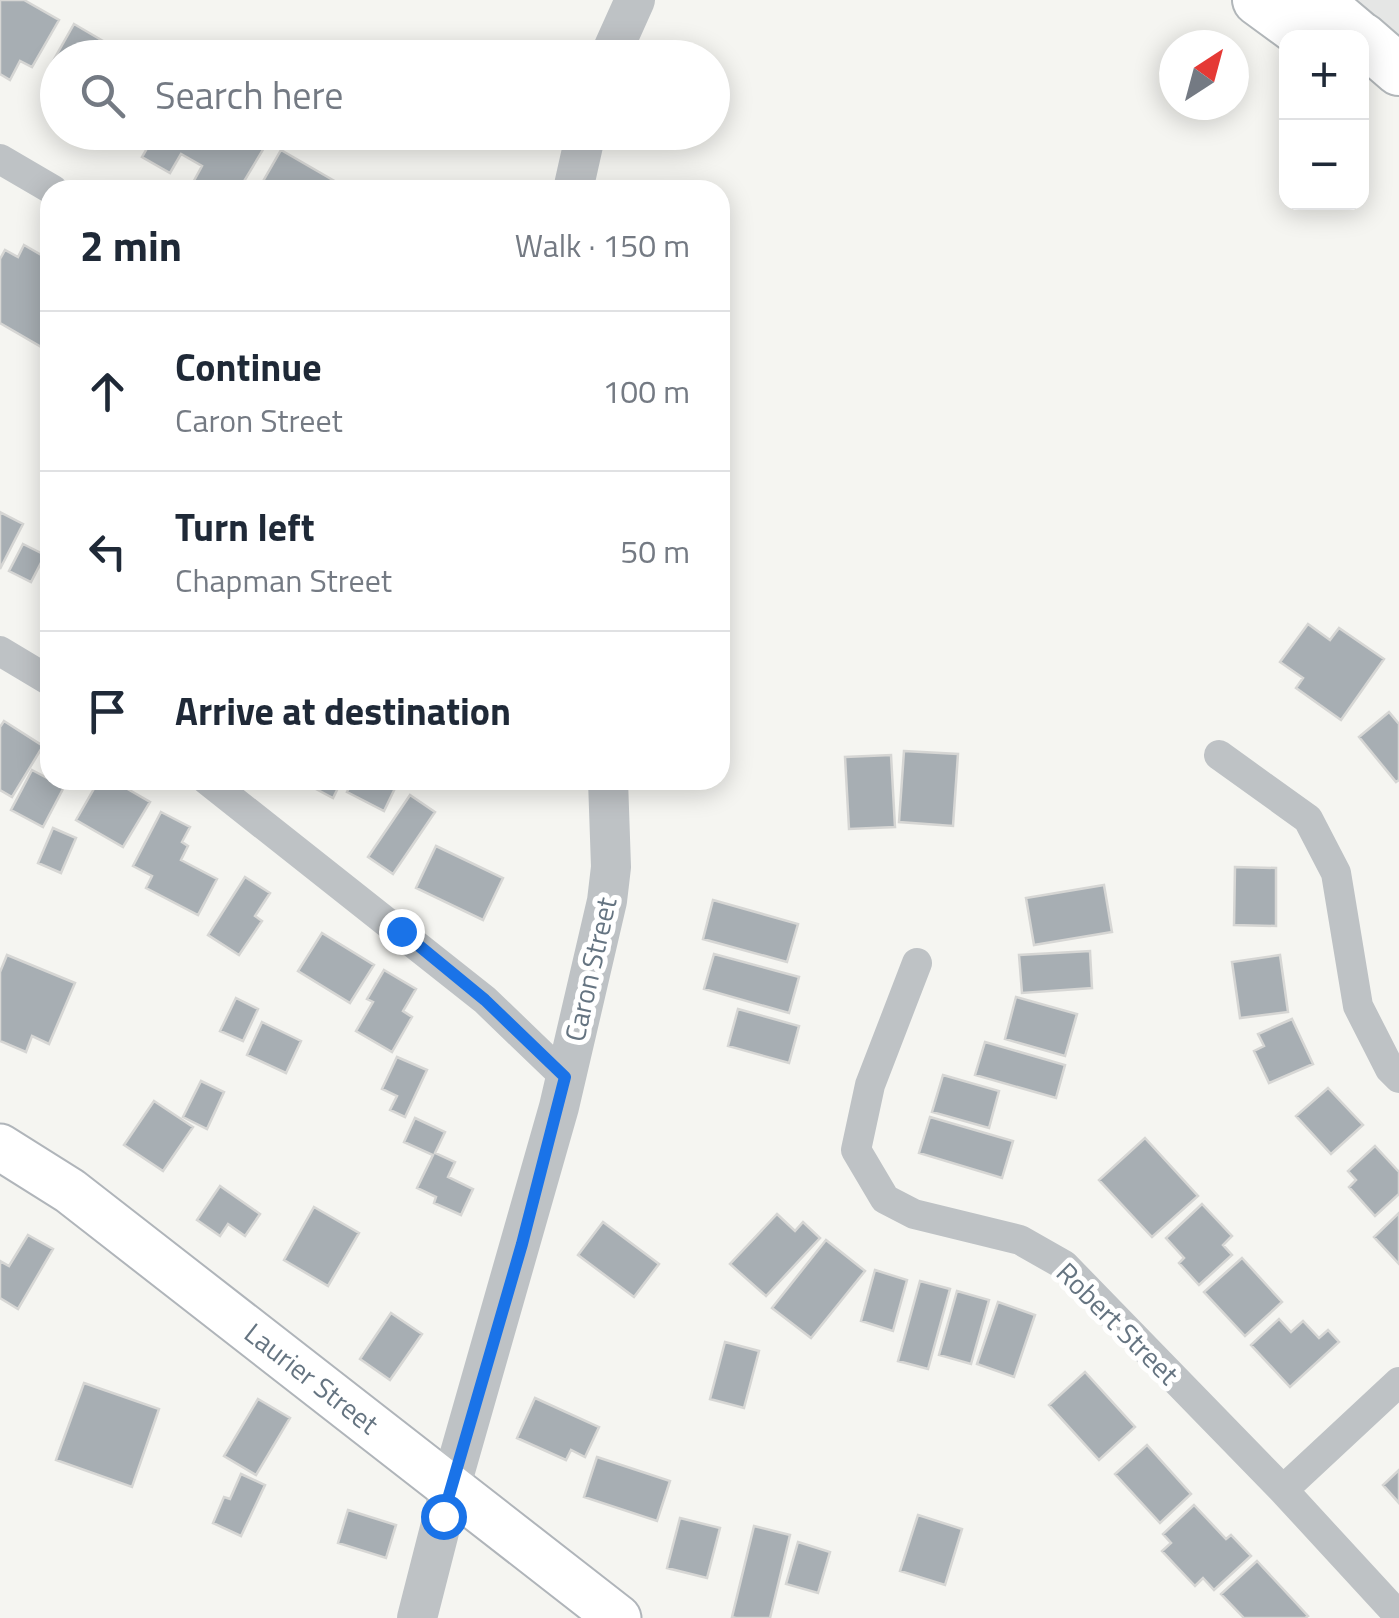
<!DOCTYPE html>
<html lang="en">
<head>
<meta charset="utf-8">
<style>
  :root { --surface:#fff; --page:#f2f2f3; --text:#1f2937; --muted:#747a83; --line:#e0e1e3 }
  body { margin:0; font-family:"Titillium Web",sans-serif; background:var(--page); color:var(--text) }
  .controls { position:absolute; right:30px; top:30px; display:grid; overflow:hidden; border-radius:20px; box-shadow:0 5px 25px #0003 }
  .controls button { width:90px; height:90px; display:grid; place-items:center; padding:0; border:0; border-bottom:2px solid var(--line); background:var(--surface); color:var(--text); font:50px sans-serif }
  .compass { position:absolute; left:1159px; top:30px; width:90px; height:90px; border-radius:50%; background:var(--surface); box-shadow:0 5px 25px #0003; rotate:36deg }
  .stop { position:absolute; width:30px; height:30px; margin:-22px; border:8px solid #1a73e8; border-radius:50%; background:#fff }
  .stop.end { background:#1a73e8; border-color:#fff; box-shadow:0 2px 10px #0008 }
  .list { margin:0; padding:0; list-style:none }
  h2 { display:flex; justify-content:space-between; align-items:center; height:130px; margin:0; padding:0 40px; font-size:42px }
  h2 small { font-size:32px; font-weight:400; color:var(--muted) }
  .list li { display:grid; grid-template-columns:65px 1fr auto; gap:30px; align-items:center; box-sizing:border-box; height:160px; padding:0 40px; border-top:2px solid var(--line) }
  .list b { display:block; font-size:38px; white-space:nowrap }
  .list p { margin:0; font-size:32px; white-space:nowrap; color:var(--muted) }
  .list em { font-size:32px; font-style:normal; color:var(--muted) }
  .icon { flex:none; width:55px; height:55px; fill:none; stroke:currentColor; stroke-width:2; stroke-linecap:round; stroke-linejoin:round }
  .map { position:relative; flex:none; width:1399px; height:1618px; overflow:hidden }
  .search { position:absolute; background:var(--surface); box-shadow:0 5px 25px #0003; left:40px; top:40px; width:690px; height:110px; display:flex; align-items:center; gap:25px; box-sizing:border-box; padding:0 35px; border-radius:55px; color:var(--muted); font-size:38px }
  .panel { position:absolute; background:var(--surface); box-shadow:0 5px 25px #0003; left:40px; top:180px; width:690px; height:610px; border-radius:30px }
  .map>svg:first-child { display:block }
  .built { fill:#e5e6e5 }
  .building { fill:#a7aeb3; stroke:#d6d6d4; stroke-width:2.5 }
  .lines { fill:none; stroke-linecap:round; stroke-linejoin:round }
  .secondary-casing { stroke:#b0b5ba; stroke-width:49 }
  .primary-casing { stroke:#b1b6b9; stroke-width:54 }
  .minor { stroke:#bec2c5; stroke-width:30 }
  .tertiary { stroke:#bec2c5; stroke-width:40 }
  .secondary { stroke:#fff; stroke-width:45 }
  .primary { stroke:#fff; stroke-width:50 }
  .route { stroke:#1a73e8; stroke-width:12 }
  .labels { text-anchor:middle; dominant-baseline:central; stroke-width:10; stroke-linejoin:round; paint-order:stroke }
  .street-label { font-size:28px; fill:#657481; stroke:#fff }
</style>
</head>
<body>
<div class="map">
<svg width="1399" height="1618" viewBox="0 0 1399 1618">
  <rect width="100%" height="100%" fill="#f5f5f1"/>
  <path class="built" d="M1348,0H1399V39Z"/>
  <path class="building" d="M0,0H24L59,20L32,67L20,61L10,80L0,74Z
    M74,24L132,58H58V75L48,70Z
    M143,132H249L267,143L240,188L231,183L227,190H194L190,188L202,166L181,154L170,173L142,157L153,138Z
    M281,150L350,190H258Z
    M24,245L50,260V352L0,323V259L5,250L18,257Z
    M0,512L23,524L0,569Z
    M23,544L45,555L31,582L9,571Z
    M1308,624L1330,640L1339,628L1384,659L1341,720L1296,688L1303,678L1280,662Z
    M1389,712L1399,724V780L1396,782L1359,737Z
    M4,721L43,746L12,797L0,790V727Z
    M904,751L958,754L953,826L899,822Z
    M891,755L895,827L849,829L845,757Z
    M32,770L64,787L43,827L11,810Z
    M99,780H112L150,802L123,847L76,820Z
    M299,780H342L333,798Z
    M353,780H399L384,811L347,792Z
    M410,795L435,812L393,874L368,857Z
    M161,812L190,827L182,842L188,846L181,860L217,879L198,915L146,888L152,876L133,866Z
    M53,828L76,838L61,873L38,863Z
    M436,846L503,878L483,920L416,888Z
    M1235,867L1276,868V926L1234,925Z
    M245,877L270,893L255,916L262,921L239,955L208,935Z
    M1104,885L1112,932L1034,945L1026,898Z
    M713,900L798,924L787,962L703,939Z
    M322,933L374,965L350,1003L298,971Z
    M1090,951L1092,988L1022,993L1019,955Z
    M714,954L799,977L789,1013L704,989Z
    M7,955L75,983L49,1044L32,1036L26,1052L0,1041V972Z
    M1280,955L1288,1012L1240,1018L1232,962Z
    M384,970L416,989L403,1011L412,1017L392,1052L356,1031L373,1002L367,999Z
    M1016,997L1077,1014L1065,1056L1005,1039Z
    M236,998L258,1009L243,1041L220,1031Z
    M738,1009L799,1026L789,1063L728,1046Z
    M1292,1019L1313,1064L1269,1083L1254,1051L1264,1046L1258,1034Z
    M262,1022L301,1041L286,1073L247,1055Z
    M985,1042L1065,1065L1056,1098L975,1075Z
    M397,1057L427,1070L405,1117L390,1110L397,1096L382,1089Z
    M943,1075L999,1091L989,1128L932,1112Z
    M201,1081L224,1092L207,1129L183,1117Z
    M1328,1088L1363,1125L1331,1154L1296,1116Z
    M154,1101L193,1127L163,1171L124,1145Z
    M930,1117L1013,1141L1002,1178L919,1153Z
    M415,1118L445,1132L435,1153L455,1162L448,1177L473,1189L461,1215L434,1203L436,1197L417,1188L433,1155L404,1142Z
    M1145,1138L1198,1196L1152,1237L1099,1180Z
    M1375,1146L1399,1172V1194L1375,1216L1349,1187L1356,1180L1348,1171Z
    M220,1186L260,1214L245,1236L228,1224L220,1236L197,1220Z
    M1202,1204L1232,1236L1223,1245L1232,1255L1199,1285L1179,1263L1184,1258L1166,1238Z
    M314,1207L359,1233L328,1286L284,1260Z
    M1399,1213V1264L1374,1237Z
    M777,1214L795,1231L803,1222L820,1238L766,1296L730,1264Z
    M603,1222L659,1264L634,1297L578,1255Z
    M28,1235L53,1249L18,1309L0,1298V1261L9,1266Z
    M826,1240L865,1271L811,1338L772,1308Z
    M1242,1258L1282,1302L1245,1336L1204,1292Z
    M875,1270L907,1280L893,1331L861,1321Z
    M920,1281L950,1289L928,1369L898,1361Z
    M957,1291L989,1300L971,1364L939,1355Z
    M998,1302L1035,1315L1014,1377L977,1364Z
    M391,1313L422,1334L390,1380L360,1359Z
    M1279,1319L1291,1332L1303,1321L1319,1338L1328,1330L1339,1342L1290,1387L1251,1345Z
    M725,1342L759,1351L744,1408L710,1399Z
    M1085,1372L1135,1427L1099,1460L1049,1405Z
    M84,1383L159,1409L132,1487L56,1460Z
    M535,1398L599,1427L585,1457L571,1450L566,1460L517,1438Z
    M258,1399L290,1418L256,1475L224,1456Z
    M1147,1445L1191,1494L1160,1523L1115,1474Z
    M597,1457L670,1481L657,1521L584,1497Z
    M1399,1470V1503L1383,1485Z
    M241,1474L265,1485L241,1536L213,1523L224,1497L230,1499Z
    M1194,1505L1226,1539L1231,1535L1251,1556L1214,1590L1203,1578L1195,1586L1162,1551L1171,1543L1163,1534Z
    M348,1510L396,1525L386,1558L338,1543Z
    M918,1515L962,1529L945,1585L900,1571Z
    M680,1518L720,1528L707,1578L667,1568Z
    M754,1526L790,1535L770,1618H736L732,1617Z
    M798,1542L830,1552L818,1593L786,1584Z
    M1257,1561L1308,1616L1305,1618H1244L1221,1594Z"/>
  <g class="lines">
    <defs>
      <path id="secondary" d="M0,1147L70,1191L618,1618"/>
      <path id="primary" d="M1258,0L1310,38
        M1316,0L1361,38
        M1362,38L1399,70"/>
    </defs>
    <use href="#secondary" class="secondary-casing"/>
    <use href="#primary" class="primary-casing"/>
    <path class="minor" d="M0,159L53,190
      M0,651L50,681
      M1219,755L1308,819L1336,873L1358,1006L1390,1069L1399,1078
      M207,780L485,1000L565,1077
      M917,963L870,1085L856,1150L885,1199L914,1214L1020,1240L1064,1265L1283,1490L1399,1616
      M1283,1490L1399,1382"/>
    <path class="tertiary" d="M609,58L635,0
      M573,190L586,132
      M417,1618L451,1485L559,1107L607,901L611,867L608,780"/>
    <use href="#secondary" class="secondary"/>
    <use href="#primary" class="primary"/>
  </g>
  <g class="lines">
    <path class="route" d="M401,931L485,1000L565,1077L522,1244L443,1516"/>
  </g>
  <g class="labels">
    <g class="street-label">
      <text transform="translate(590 969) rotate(-77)">Caron Street</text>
      <text transform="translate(1118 1323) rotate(45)">Robert Street</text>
      <text transform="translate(312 1378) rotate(38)">Laurier Street</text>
    </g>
  </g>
</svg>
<div class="controls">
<button>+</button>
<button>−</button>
</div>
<svg class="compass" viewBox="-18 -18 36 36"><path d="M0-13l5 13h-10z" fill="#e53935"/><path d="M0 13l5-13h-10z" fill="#747a83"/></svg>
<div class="stop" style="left:443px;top:1516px"></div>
<div class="stop end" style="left:401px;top:931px"></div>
<div class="search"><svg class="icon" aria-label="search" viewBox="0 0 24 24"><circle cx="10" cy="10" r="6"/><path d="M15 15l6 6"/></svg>Search here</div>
<section class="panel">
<h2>2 min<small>Walk · 150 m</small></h2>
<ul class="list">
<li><svg class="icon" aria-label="ahead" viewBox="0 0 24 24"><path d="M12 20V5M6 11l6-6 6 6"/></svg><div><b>Continue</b><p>Caron Street</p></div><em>100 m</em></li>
<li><svg class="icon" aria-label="left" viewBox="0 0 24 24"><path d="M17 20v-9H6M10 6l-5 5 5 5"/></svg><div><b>Turn left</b><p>Chapman Street</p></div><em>50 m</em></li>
<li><svg class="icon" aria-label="arrive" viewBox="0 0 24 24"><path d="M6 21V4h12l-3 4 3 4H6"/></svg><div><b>Arrive at destination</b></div></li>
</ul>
</section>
</div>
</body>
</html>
